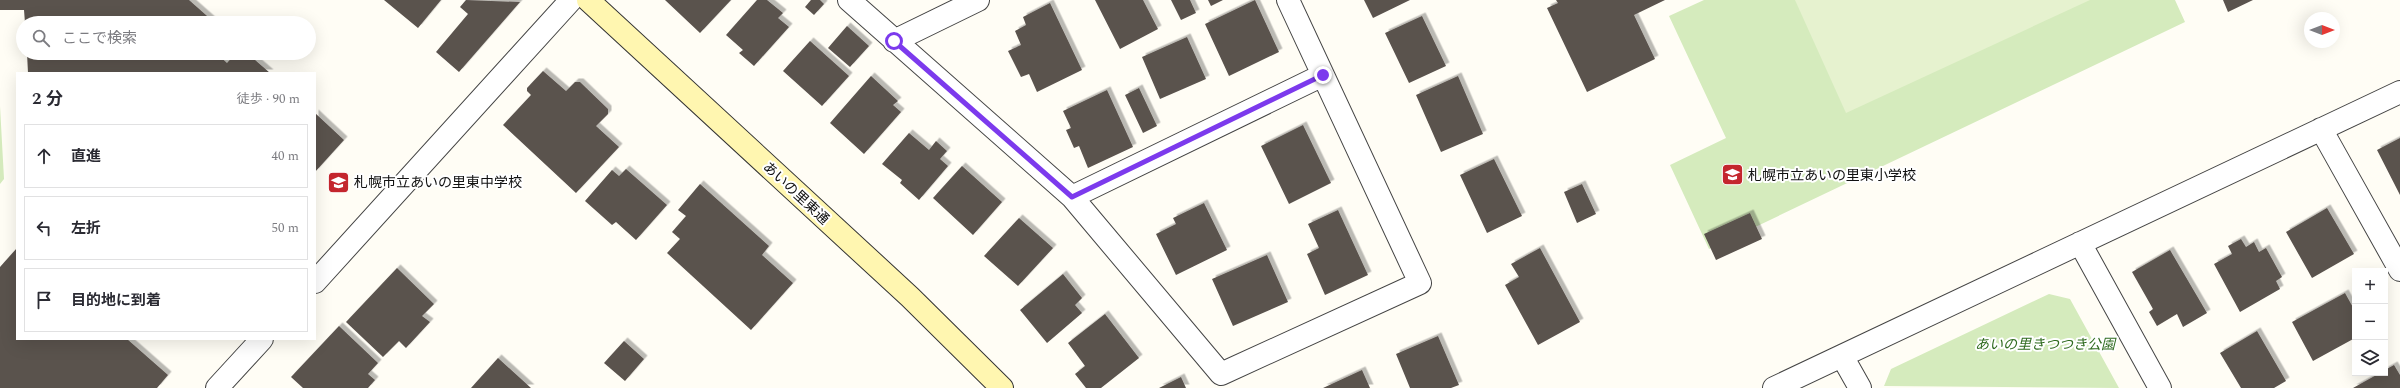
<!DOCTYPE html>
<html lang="ja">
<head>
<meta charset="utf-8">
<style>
  :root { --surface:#fff; --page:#f7f7f7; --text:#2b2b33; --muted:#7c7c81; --line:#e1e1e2 }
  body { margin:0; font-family:Spectral,"Noto Sans JP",serif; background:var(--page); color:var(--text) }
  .controls { position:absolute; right:12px; bottom:12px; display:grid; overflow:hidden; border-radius:0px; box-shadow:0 4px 16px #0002 }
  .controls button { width:36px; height:36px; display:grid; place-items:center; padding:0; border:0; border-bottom:1px solid var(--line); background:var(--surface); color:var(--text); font:20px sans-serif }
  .compass { position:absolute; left:2304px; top:12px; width:36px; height:36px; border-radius:50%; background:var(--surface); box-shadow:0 4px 16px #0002; rotate:90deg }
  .stop { position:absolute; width:12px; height:12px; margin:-9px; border:3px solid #7c3aed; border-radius:50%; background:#fff }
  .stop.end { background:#7c3aed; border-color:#fff; box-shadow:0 1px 4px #0008 }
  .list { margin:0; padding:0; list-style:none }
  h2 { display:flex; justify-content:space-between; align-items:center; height:52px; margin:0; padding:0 16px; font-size:17px }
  h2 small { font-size:13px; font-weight:400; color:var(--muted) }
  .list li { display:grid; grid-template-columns:26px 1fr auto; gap:12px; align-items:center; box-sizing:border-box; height:64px; margin:0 8px 8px; padding:0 8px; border:1px solid var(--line); border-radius:0px }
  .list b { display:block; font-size:15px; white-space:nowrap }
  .list em { font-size:13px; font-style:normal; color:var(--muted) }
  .icon { flex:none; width:22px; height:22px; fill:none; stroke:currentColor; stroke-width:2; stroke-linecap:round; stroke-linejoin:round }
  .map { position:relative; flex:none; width:2400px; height:388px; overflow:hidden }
  .search { position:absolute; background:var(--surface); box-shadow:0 4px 16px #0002; left:16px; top:16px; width:300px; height:44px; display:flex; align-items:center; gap:10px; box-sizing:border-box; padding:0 14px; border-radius:22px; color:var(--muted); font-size:15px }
  .panel { position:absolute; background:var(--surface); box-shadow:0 4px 16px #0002; left:16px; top:72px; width:300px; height:268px; border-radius:0px }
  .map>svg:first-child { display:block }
  .green { fill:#d5ebbd }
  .pitch { fill:#e6f2cf }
  .building { fill:#5a524d; filter:url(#shadow) }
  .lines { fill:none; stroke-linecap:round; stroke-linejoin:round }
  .street-casing { stroke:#444; stroke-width:24 }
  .secondary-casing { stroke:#333; stroke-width:24 }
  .street { stroke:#fff; stroke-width:22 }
  .secondary { stroke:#fff6b0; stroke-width:22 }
  .route { stroke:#7c3aed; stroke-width:5 }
  .labels { text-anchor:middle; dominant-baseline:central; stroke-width:4; stroke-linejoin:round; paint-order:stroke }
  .poi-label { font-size:14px; fill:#111; stroke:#fff; text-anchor:start }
  .street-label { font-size:14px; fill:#111; stroke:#fff }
  .park-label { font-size:14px; font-style:italic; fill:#2f6b1f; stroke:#fff }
</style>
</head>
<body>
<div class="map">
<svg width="2400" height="388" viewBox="0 0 2400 388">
  <defs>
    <filter id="shadow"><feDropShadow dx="3.5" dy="-3.5" stdDeviation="0" flood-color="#0004"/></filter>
  </defs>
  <rect width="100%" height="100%" fill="#fffdf5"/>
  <path class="green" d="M1704,0H2175L2185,22L1709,249L1670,165L1726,138L1669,16Z
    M0,106L4,179L0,184Z
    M2049,294L2070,299L2119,388L1884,386L1891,369Z"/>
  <path class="pitch" d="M1795,0H2090L1846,113Z"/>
  <path class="building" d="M0,0H189L215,23H25L24,10H0Z
    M384,0H441L418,28Z
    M466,0L520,2L459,72L436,52L468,14L460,7Z
    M665,0H731L700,33Z
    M757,0H767L783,13L778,18L789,27L754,66L739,53L743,50L726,35Z
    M811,0H820L824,4L814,15L805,7Z
    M1095,0H1143L1158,29L1120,49Z
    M1171,0H1190L1196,13L1181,20Z
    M1208,0H1223L1211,6Z
    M1255,0L1279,52L1229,76L1205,24Z
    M1364,0H1410L1373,18Z
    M1556,0H1665L1634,15L1655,59L1587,92L1547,8L1558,3Z
    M2223,0H2253L2228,12Z
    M1050,3L1082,70L1037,92L1029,74L1021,77L1008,51L1021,45L1015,31L1026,25L1023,17Z
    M1422,16L1446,66L1409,83L1385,33Z
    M847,26L869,46L850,67L828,48Z
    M1187,37L1206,79L1160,99L1142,57Z
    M810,41L849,76L822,106L783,71Z
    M27,53H216L227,63L236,53H247L270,73H28Z
    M543,71L566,91L575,82H580L608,109V114L596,126L619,147L576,193L503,125L531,95L527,91V88Z
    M871,76L898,101L893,105L901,112L864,154L830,123Z
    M1458,76L1483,134L1441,152L1416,95Z
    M1139,88L1157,126L1143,133L1125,95Z
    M1107,90L1133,147L1088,168L1079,146L1074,148L1066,130L1071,128L1063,111Z
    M315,113L344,140L315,172Z
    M1303,125L1331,183L1289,204L1261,146Z
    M909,133L929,150L936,141L947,151L940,159L948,166L919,200L900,183L902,180L882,164Z
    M2400,138V195L2377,150Z
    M1494,159L1522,216L1487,233L1460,175Z
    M962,166L1002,202L973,235L933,198Z
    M626,169L667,205L636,240L616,222L612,225L585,201L612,170L619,176Z
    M700,184L769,246L762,255L793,283L751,330L667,253L680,239L672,232L686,216L678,210Z
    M1582,184L1596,214L1577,223L1564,192Z
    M1204,203L1227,250L1176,275L1156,234L1176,224L1173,218Z
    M2327,208L2354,254L2312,278L2286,232Z
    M1338,210L1368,275L1325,295L1307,254L1319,248L1308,224Z
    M1750,213L1762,239L1716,260L1704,234Z
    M1019,218L1053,248L1018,286L984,256Z
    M2241,239L2246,247L2254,242L2259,252L2266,248L2282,277L2276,281L2280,289L2240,312L2214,264L2232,254L2228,246Z
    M17,248V339H127L168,375L157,388H0V267Z
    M1540,248L1580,322L1538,345L1505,285L1519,277L1511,264Z
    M2170,250L2207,313L2183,327L2177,314L2157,326L2149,312L2153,309L2132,272Z
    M1267,255L1288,302L1233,326L1212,279Z
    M397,268L434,304L422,316L430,322L406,348L399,341L383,357L346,322Z
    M1063,274L1082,298L1075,305L1082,313L1047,343L1020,310Z
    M2345,293L2355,311V338L2313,361L2292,322Z
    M1105,314L1139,358L1101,388H1086L1075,374L1085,366L1068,343Z
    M339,326L378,363L368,374L375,380L368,388H303L291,377Z
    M2257,331L2286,381L2274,388H2241L2220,353Z
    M1438,336L1459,385L1451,388H1410L1396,354Z
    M624,341L644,359L625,381L604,363Z
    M498,358L531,388H471Z
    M2394,365L2400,375V388H2353L2380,373H2385V370Z
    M1362,370L1370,388H1323Z
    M1181,377L1186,388H1159Z"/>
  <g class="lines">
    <defs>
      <path id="street" d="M849,0L1072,197L1221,374L1420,283L1288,0
        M894,41L978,0
        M2321,129L2400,270
        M1072,197L1323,75
        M2080,243L2160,388
        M315,282L571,0
        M1842,356L1860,388
        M217,388L262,339
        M1774,388L2400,92"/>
      <path id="secondary" d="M588,0L910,297L1002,388"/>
    </defs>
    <use href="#street" class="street-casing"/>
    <use href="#secondary" class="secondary-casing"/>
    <use href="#street" class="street"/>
    <use href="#secondary" class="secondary"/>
  </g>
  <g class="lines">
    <path class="route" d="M894,41L1072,197L1323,75"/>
  </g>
  <defs>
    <symbol id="school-square" viewBox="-11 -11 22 22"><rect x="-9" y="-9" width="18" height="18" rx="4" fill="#c4262e" stroke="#fff"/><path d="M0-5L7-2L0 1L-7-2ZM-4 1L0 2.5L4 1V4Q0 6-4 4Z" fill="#fff"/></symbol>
  </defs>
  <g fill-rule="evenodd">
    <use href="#school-square" x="1720" y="162" width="25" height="25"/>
    <use href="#school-square" x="326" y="170" width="25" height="25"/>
  </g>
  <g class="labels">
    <g class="poi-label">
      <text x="1748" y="175">札幌市立あいの里東小学校</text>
      <text x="354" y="182">札幌市立あいの里東中学校</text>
    </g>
    <g class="street-label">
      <text transform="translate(796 193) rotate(43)">あいの里東通</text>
    </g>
    <g class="park-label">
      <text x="2045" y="344">あいの里きつつき公園</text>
    </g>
  </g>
</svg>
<div class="controls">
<button>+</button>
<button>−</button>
<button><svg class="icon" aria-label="layers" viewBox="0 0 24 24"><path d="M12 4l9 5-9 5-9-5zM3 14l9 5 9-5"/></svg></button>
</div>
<svg class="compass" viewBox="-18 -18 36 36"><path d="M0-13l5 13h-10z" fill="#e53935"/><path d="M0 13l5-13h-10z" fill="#7c7c81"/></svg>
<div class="stop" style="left:894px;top:41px"></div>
<div class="stop end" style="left:1323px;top:75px"></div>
<div class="search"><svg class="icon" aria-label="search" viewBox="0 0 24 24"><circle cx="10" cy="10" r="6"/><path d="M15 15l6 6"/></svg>ここで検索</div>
<section class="panel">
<h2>2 分<small>徒歩 · 90 m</small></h2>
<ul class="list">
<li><svg class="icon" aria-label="ahead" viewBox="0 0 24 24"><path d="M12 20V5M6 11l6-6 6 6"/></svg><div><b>直進</b></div><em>40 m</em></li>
<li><svg class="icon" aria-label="left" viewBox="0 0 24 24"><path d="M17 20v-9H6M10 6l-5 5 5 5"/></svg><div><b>左折</b></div><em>50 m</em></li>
<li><svg class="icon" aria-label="arrive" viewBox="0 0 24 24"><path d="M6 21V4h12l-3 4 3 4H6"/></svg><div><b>目的地に到着</b></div></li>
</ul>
</section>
</div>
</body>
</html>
